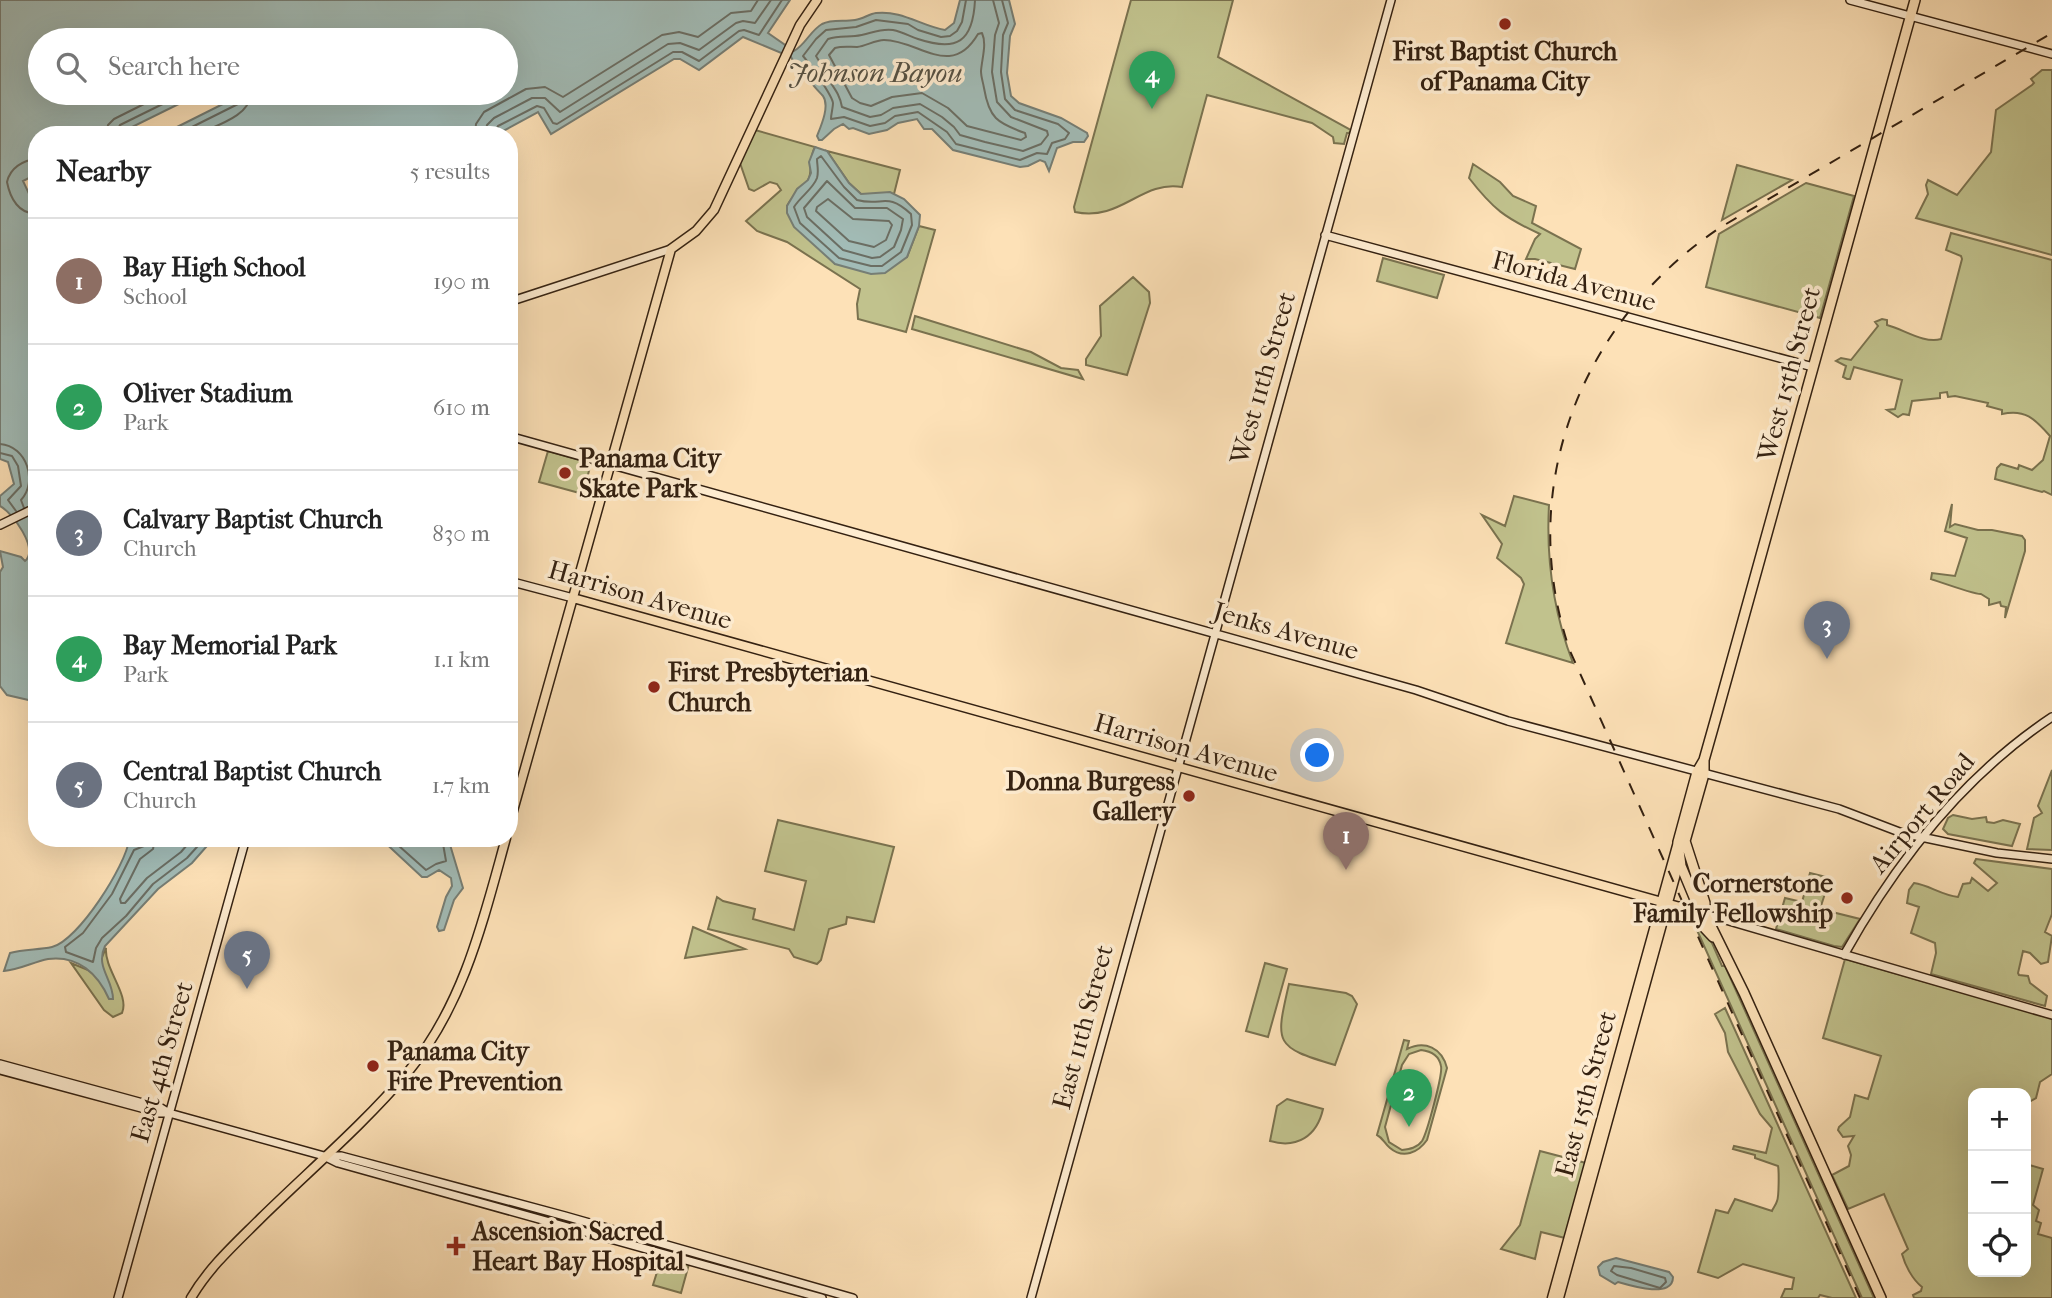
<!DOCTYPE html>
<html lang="en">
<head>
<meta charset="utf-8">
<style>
  :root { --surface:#fff; --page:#f2f2f2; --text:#222; --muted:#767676; --line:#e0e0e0; --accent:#8f2418 }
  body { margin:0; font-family:"IM FELL French Canon",serif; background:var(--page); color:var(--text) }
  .controls { position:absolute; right:21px; bottom:21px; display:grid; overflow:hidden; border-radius:14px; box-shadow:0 7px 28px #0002 }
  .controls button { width:63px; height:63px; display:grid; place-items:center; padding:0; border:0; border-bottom:2px solid var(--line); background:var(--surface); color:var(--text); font:35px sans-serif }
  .you { position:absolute; left:1318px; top:756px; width:24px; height:24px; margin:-18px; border:5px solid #fff; border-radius:50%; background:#1a73e8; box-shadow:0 0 0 10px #1a73e833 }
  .badge { display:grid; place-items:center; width:46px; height:46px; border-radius:50%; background:var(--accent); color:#fff; font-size:23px; font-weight:700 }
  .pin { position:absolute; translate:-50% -58px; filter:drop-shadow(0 2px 4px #0008) }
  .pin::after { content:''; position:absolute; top:37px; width:24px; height:21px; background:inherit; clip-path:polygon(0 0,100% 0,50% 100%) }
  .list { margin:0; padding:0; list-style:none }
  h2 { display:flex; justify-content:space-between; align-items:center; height:91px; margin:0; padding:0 28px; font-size:30px }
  h2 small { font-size:23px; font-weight:400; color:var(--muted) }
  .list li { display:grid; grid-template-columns:46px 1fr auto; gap:21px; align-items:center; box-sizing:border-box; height:126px; padding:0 28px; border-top:2px solid var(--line) }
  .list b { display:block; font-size:26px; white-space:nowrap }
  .list p { margin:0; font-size:23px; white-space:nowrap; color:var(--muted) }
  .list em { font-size:23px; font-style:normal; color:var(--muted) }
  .icon { flex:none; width:38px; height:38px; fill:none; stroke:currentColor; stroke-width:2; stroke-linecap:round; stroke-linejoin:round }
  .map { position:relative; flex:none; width:2052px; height:1298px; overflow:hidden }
  .search { position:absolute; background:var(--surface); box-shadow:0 7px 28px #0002; left:28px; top:28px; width:490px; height:77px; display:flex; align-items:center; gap:18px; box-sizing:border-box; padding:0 24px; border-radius:38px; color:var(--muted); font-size:26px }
  .panel { position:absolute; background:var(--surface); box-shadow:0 7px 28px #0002; left:28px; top:126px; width:490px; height:721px; border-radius:28px }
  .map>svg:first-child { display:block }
  .green { fill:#c1c28d; stroke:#7a724f; stroke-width:2; fill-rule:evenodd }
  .water { fill:#a2bcb7; stroke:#767e75; stroke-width:2 }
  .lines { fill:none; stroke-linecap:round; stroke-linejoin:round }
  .shore { stroke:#6b6e64; stroke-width:2 }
  .secondary-casing { stroke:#342111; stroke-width:10 }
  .primary-casing { stroke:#342111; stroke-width:11 }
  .highway-casing { stroke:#342111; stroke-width:12 }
  .secondary { stroke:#feecd0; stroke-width:7 }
  .primary { stroke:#fde1b7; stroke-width:8 }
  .highway { stroke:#fde1b7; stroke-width:9 }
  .rail { stroke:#342111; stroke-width:2; stroke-dasharray:12 12; stroke-linecap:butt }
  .poi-dot { fill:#8f2418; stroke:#feecd0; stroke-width:2.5 }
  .labels { text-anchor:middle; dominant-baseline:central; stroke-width:7; stroke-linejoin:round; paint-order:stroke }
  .poi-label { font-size:26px; font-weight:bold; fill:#342111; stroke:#feecd0; text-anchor:start }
  .street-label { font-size:26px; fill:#342111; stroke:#feecd0 }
  .water-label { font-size:28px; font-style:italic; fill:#555043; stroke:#feecd0 }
</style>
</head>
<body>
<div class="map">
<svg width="2052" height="1298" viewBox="0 0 2052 1298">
  <rect width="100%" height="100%" fill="#fde1b7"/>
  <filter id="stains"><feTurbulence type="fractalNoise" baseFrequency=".00286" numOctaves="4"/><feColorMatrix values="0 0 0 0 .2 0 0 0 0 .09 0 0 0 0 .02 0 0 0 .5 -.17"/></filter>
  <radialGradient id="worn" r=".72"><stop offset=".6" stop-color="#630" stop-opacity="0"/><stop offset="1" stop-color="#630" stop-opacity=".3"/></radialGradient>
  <path class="green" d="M1131,0H1233L1218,57L1351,130L1349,133H1347L1344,144L1334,143L1333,137L1312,123L1207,95L1182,187C1141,180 1121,222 1075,212L1074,207Z
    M2042,70H2052V255L1916,218L1928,194L1926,185L1928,180L1957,195L1991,152L1996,110L2032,85L2034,83L2031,79Z
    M755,130L815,147C808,159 813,172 808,180C801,189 793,195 787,206L835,264L907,257L919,226L935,230L906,332L858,319L857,304L860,289L787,242L757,231L746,221L781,190L777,184L770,182L754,191L749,189L740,163Z
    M827,151L900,170L894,194H861L849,183Z
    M1473,164L1500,182L1513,196L1536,206L1532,223L1581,249L1575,269L1535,259H1526L1535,239L1540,234C1505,218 1493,209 1469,178Z
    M1737,165L1792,180L1722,220Z
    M1806,183L1854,196L1820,318L1706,287L1719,234Z
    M1951,233L2052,260V495L2044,491L2042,492L1995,479L1997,468L2001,464L2018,469L2019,465L2032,470L2043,460L2050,436C2034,418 2025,409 2002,414V410L1987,406L1988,403L1955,396L1948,397L1947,392L1940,393V398L1912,401L1909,415L1903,414L1898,417L1887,410L1895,409L1902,380L1854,367L1850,379H1847L1843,377L1846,366L1836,361L1841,358L1851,360L1878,326L1875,322L1882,319L1887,320V325C1903,329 1924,344 1941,339L1962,259L1961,256L1946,250Z
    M1383,258L1444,275L1437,298L1377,281Z
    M1133,277L1149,292L1150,303L1127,375L1086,365V359L1101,336L1100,306Z
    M915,316L1031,352L1061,368L1078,370L1083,379L912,329Z
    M548,451L591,463L583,494L539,482Z
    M1514,496L1549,505C1546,560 1553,611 1573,663L1506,643L1524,584L1521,578L1497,558L1502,544L1482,515L1505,526Z
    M1952,504L1950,527L1955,524L1978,530H1992L2022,536L2025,540V551L2005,618L2006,607L2001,606L2000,602L1989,605V599L1981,594C1977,595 1940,582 1931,579L1932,573L1955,576L1967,538L1945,531Z
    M2052,770V850L2027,849L2034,818L2042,813L2038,806Z
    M1953,815L1972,819L1986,817L1987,822L1994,823L2003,820L2020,824L2012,846L1948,834L1943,829L1948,818Z
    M778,820L894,847L874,922L847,917L846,924L829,929L821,960L817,964L794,957L789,949L708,929L717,897L723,901L755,909L753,919L794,930L806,881L765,871Z
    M1976,859L2052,869V914L2045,932L2052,936L2048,962L2041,964L2030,953L2023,951L2018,973L2019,975L2028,976L2030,983L2047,996L2045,1006L1931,974L1936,953L1935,943L1911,933L1919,907L1907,903L1909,890L1914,883C1929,885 1941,895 1958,897L1963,884L1970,883L1972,878L1988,891L1997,883L1974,863Z
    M1810,873L1830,878L1820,909L1860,919L1842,947L1834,946L1776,929L1785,898L1802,902Z
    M1692,919L1709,936L1722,966H1725L1874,1298H1862Z
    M693,927L745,949L685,958Z
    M106,948C104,969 130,995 122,1013L113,1017L104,1010L71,963L95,973Z
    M1845,959L2052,1018V1074L2040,1082L2036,1098L2026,1104V1093H1973V1272H2026V1164L2043,1169L2033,1205L2039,1210L2036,1221L2041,1223L2038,1234L2052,1238V1298H1914L1913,1295L1921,1291L1922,1287C1912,1279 1905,1265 1902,1254L1908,1249L1884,1194L1848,1209L1832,1175L1849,1166L1851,1155L1848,1146L1854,1136L1843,1137L1838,1130L1839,1127L1850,1117L1855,1095L1868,1099L1881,1056L1823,1038Z
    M1265,963L1287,969L1268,1037L1246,1031Z
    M1289,984L1346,993L1352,996L1357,1004L1335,1065C1274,1047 1275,1044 1289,984Z
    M1725,1008L1856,1298H1832L1820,1295L1818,1298H1781L1785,1289H1792L1794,1278L1743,1264L1718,1278L1698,1272L1716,1210L1728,1213L1735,1199L1772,1211C1773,1208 1776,1205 1777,1201C1779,1197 1779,1170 1778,1166L1755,1158V1155L1733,1149L1734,1146L1766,1153L1772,1128L1760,1114L1728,1052L1725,1033L1715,1014Z
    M1404,1040L1409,1041L1407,1049C1425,1040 1442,1048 1447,1068L1427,1140C1418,1153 1403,1159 1390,1148C1384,1143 1383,1138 1377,1135ZM1421,1050C1430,1051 1439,1055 1441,1066C1443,1074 1427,1133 1422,1141C1417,1148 1410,1149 1402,1150L1389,1142L1385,1127L1402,1065L1409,1054Z
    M1287,1099L1323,1109C1317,1136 1297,1149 1270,1141L1277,1106Z
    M1540,1151L1586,1163L1565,1238L1541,1232L1535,1259L1501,1249L1520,1225Z
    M666,1257L689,1264L681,1293L653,1285L661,1259Z"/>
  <path class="water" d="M0,0H790L768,33L794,51C806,44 810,31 822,24C832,19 844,22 855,20C863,19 869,14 876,13C902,10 921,26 945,30L954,23L960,0H1009L1015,24L1010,36L1007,73L1011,96L1019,103L1061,118L1087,133L1088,136L1084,142H1073L1057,148L1049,171L1045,162L1040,160L1028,166L1020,167L953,150L932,129H924L917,119L898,123L887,130L869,134L853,128L849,129L843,124L834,129L822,140H819L817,136C821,126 830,106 823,96C816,88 809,83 808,72L802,65L795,64L791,57L743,37L699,70L680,59H674L551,134L538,112L496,135H161L235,98L233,93H506V40H40V93H201L116,135H37V174L23,181L31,198L37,196V702L7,695L0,686V572L3,567L0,551L21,557L25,561C39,549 13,513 0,506V496L14,484L8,462L0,459Z
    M815,147L827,151L849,183L861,194L890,192L904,199L920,215L919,226L907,257L885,273L871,274L835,264L794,227L787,213V206L797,189L808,180L811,173L809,162Z
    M140,838H214L192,863L158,889L105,946C95,967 113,979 113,999H109C98,974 78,955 48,959C33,962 19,970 4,971L10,953C24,949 38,950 52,947C78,941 126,865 129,840L138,842Z
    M380,838H448L463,888L454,900L444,930L439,931L437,927L446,897L452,886L451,878L439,870L427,877H422Z
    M1616,1258L1669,1272L1673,1277C1673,1298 1635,1287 1618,1282L1615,1284L1600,1275L1598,1267L1603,1262Z"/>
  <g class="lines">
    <path class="shore" d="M966,0L962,22L957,31L950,36L941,37L918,30L908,24L876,20L856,27L826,30L816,39L803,56C809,63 832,95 833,103C833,108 831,114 831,119L844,117L870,126L885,123L895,116L918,112L947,132L956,144L1020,160L1037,153L1047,154L1052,143L1065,139L1069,133L1058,124L1015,110L1005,99L1001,72L1003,35L1008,23L1002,0
      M975,0C973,42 957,52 918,39C909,36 903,32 893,30C878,28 869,35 855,36C846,37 838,36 828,39L816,56C820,62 821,65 824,71C830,85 839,90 842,107L870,117L881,115L893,108L920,104L942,117L954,127L960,135L985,142L1023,151L1041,144L1048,135L1047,131L1011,117L997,102L992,72L995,35L999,23L993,0
      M982,33C987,44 982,58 981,71C981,77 983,82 984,88C989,118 997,123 1025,133L1026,137L1021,140L967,126L948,108L922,93L892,97L871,106L860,103L852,98L829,55L835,48C842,46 849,47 857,47C866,46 875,40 884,40C919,40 951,80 978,34Z
      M106,135L108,125L114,119L166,93
      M115,135L120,125L185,93
      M176,135L238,104L242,99L241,93
      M196,135C214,126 252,116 250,93
      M475,135L476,124L484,112L526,89L545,87L563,97L662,35L679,32L698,37L731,13L751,11L758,0
      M485,135L487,125L494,118L532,98H545L560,112L668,44L680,43L699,50L736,23L743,21L755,23L771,0
      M494,135L498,126L537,106L544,108L553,123L557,124L673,52H682L699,61L739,31L744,30L759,35L782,0
      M821,156L844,187L857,200C883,207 886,191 911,214L912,225L901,252L882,266H871L839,258L800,223L794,207C800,197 813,189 817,178C819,171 817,165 817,159Z
      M37,159C23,160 10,168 7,182C10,198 19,215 37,213
      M827,181L855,208H887L903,219L901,230L894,247L880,257L872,258L843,250L807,217L804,208Z
      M828,199L853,219L889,221L892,225L886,240L874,247L849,241L816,211L817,207Z
      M0,444C27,446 38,482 21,500L24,508
      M0,453L12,456L18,466L21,486L8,500L16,511
      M146,838L144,846L134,850L112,894L83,933L65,947L66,952L93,962L96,948L102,938L126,916L153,884L187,858L205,838
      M155,838L153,849L140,859L120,899L121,903H125L147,878L181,852L193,838
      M390,838L426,870L436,864L446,861L442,838
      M1614,1266L1631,1268L1665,1278L1666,1282L1660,1288L1617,1275L1611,1271Z"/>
    <defs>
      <path id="secondary" d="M1850,0L2052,54
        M1325,235L1813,367
        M509,302L671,249
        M509,436L1416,690L1508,721L1839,809L1902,833L1997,853L2052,859
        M0,525L37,507
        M509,581L573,598
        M1705,914L2052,1015
        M1844,955C1896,862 1963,776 2052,717
        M0,1064L161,1108L169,1113L324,1156L338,1163L822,1298
        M0,1070L160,1113H169
        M325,1156H341L565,1216L853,1298
        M118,1298L246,838
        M1031,1298L1391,0"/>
      <path id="primary" d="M573,598L1705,914
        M509,825L671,249L696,231L714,210L800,25L817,0
        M191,1298C209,1267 236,1243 261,1218C310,1170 364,1124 408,1072C464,1004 483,921 506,838
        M1552,1298L1678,842
        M1559,1298L1680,859"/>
      <path id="highway" d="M1704,761V774L1685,841L1705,903V914
        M1680,907L1697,920L1713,937
        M1881,1298L1744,993L1705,914L1696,902L1681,866L1678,842L1697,772L1704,760L1717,714L1915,0"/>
    </defs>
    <use href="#secondary" class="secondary-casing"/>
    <use href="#primary" class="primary-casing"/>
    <use href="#highway" class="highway-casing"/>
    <use href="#secondary" class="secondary"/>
    <use href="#primary" class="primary"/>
    <use href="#highway" class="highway"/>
    <path class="rail" d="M1860,1298L1570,651C1514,488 1581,320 1721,227L2052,33"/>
  </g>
  <g class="poi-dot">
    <circle cx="1505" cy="24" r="7"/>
    <circle cx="565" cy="473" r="7"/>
    <circle cx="654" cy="687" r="7"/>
    <circle cx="1189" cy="796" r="7"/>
    <circle cx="1847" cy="898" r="7"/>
    <circle cx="373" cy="1066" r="7"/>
    <path d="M452.5 1235.5h7v7h7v7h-7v7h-7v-7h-7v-7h7z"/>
  </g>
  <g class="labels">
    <g class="poi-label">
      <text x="1505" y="51" text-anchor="middle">First Baptist Church<tspan x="1505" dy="30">of Panama City</tspan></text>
      <text x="579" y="458">Panama City<tspan x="579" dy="30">Skate Park</tspan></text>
      <text x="668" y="672">First Presbyterian<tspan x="668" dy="30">Church</tspan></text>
      <text x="1175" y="781" text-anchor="end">Donna Burgess<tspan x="1175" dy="30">Gallery</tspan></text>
      <text x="1833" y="883" text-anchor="end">Cornerstone<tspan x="1833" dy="30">Family Fellowship</tspan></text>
      <text x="387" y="1051">Panama City<tspan x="387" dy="30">Fire Prevention</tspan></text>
      <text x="472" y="1231">Ascension Sacred<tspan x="472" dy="30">Heart Bay Hospital</tspan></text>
    </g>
    <g class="street-label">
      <text transform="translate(1574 281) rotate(15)">Florida Avenue</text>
      <text transform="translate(1789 374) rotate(-75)">West 15th Street</text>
      <text transform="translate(1263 378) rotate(-74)">West 11th Street</text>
      <text transform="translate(640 595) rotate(16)">Harrison Avenue</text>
      <text transform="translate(1286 631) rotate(16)">Jenks Avenue</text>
      <text transform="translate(1186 748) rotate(16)">Harrison Avenue</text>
      <text transform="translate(1922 813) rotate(-50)">Airport Road</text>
      <text transform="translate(1083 1027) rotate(-75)">East 11th Street</text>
      <text transform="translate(162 1062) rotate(-74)">East 4th Street</text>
      <text transform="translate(1586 1094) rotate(-75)">East 15th Street</text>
    </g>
    <g class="water-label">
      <text x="875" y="72">Johnson Bayou</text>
    </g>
  </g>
  <rect width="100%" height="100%" filter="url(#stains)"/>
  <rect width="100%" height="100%" fill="url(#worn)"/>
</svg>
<div class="controls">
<button>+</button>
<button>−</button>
<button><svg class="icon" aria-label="locate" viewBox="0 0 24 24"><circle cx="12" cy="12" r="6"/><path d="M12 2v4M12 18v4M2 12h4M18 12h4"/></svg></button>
</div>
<div class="you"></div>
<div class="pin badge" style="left:1346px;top:870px;background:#8d6e63">1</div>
<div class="pin badge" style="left:1409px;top:1127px;background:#2e9e5b">2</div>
<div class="pin badge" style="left:1827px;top:659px;background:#6b7280">3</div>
<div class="pin badge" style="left:1152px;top:109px;background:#2e9e5b">4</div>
<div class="pin badge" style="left:247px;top:989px;background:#6b7280">5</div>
<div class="search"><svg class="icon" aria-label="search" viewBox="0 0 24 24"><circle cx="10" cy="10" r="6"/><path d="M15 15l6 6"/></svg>Search here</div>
<section class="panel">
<h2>Nearby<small>5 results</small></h2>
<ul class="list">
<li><span class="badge" style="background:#8d6e63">1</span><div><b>Bay High School</b><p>School</p></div><em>190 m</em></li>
<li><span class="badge" style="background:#2e9e5b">2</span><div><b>Oliver Stadium</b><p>Park</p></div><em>610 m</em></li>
<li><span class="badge" style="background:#6b7280">3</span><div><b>Calvary Baptist Church</b><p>Church</p></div><em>830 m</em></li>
<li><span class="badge" style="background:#2e9e5b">4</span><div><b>Bay Memorial Park</b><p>Park</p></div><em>1.1 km</em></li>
<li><span class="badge" style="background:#6b7280">5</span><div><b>Central Baptist Church</b><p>Church</p></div><em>1.7 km</em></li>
</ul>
</section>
</div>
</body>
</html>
